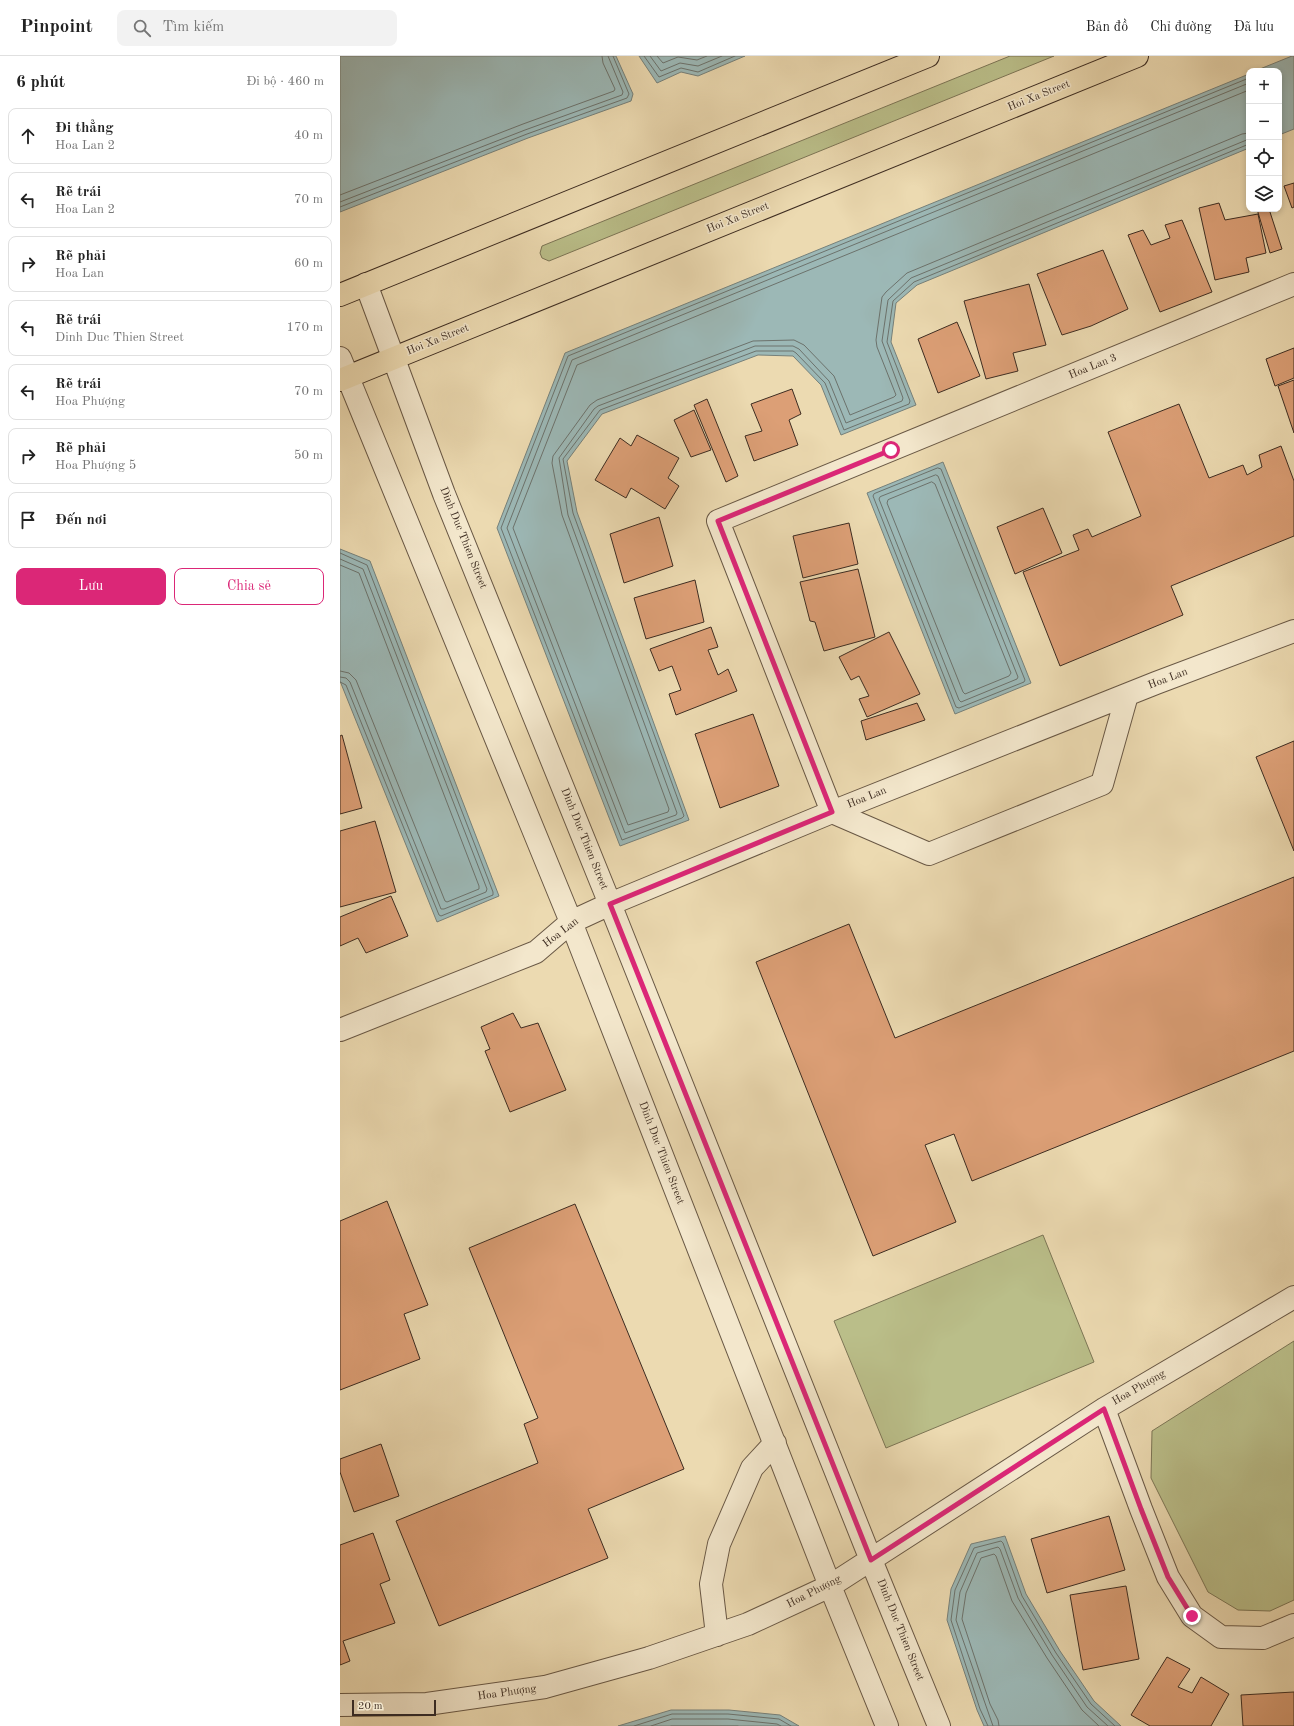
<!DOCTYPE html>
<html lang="vi">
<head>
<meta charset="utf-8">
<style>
  :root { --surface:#fff; --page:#f2f2f2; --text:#222; --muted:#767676; --line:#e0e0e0; --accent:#db2777 }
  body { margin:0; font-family:"Old Standard TT",serif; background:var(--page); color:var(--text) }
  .controls { position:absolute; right:12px; top:12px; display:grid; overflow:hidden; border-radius:8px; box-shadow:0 2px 6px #0003 }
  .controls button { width:36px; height:36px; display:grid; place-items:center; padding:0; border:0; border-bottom:1px solid var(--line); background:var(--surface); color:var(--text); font:20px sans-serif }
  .scale { position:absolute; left:12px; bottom:10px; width:84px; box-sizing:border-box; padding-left:4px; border:2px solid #3d2c21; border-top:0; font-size:11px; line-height:14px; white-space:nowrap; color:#3d2c21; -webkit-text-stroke:3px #f3e7cc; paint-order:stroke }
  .stop { position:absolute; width:12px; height:12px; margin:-9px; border:3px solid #db2777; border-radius:50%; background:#fff }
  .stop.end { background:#db2777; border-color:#fff; box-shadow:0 1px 4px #0008 }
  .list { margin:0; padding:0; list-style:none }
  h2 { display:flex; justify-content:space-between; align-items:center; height:52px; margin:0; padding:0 16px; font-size:17px }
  h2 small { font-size:13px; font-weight:400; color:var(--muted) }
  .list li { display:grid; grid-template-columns:26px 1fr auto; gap:12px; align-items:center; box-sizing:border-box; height:56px; margin:0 8px 8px; padding:0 8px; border:1px solid var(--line); border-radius:8px }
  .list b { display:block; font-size:15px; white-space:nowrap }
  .list p { margin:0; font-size:13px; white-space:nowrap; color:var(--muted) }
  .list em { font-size:13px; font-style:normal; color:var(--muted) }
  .actions { display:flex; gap:8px; padding:12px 16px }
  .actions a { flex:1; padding:9px 0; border:1px solid var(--accent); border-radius:8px; text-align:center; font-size:14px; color:var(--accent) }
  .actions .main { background:var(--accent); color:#fff }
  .icon { flex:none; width:22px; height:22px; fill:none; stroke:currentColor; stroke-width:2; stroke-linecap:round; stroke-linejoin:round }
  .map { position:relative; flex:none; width:954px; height:1670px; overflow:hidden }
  header { display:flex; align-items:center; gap:24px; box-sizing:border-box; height:56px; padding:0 20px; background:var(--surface); border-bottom:1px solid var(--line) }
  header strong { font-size:19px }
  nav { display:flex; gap:22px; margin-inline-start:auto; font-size:14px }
  .search { width:280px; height:36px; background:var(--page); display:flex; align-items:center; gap:10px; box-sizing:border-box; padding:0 14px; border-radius:8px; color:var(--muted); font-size:15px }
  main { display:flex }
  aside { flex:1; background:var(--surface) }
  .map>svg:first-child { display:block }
  .green { fill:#babe89; stroke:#7c7555 }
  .water { fill:#9cb8b6; stroke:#76807a }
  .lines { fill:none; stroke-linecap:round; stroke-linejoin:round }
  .shore { stroke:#6c726c; stroke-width:1 }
  .building { fill:#dc9f76; stroke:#3d2c21 }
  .minor-casing { stroke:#695845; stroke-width:24 }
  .major-casing { stroke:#3d2c21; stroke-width:24 }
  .minor { stroke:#f3e7cc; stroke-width:22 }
  .major { stroke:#ecdab1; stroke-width:22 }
  .route { stroke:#db2777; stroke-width:5 }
  .labels { text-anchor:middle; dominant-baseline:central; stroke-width:3; stroke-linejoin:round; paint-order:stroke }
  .street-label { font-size:11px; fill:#3d2c21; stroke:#f3e7cc }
</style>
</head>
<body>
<header>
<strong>Pinpoint</strong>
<div class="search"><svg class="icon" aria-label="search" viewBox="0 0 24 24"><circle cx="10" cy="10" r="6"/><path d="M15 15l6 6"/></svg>Tìm kiếm</div>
<nav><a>Bản đồ</a><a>Chỉ đường</a><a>Đã lưu</a></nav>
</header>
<main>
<aside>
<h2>6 phút<small>Đi bộ · 460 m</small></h2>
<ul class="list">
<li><svg class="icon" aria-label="ahead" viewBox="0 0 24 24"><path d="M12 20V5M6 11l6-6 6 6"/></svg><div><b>Đi thẳng</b><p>Hoa Lan 2</p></div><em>40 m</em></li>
<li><svg class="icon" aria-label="left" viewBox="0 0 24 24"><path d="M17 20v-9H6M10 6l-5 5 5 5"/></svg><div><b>Rẽ trái</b><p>Hoa Lan 2</p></div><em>70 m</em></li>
<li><svg class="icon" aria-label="right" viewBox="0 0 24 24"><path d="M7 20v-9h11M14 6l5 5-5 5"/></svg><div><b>Rẽ phải</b><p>Hoa Lan</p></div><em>60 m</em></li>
<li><svg class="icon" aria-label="left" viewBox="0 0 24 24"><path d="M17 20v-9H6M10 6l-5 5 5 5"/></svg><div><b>Rẽ trái</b><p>Dinh Duc Thien Street</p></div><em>170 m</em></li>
<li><svg class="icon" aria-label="left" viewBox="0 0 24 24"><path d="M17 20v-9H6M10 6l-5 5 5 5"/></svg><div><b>Rẽ trái</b><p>Hoa Phượng</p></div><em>70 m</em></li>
<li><svg class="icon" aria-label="right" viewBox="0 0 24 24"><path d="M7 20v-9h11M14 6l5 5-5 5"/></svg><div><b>Rẽ phải</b><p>Hoa Phượng 5</p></div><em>50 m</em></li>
<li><svg class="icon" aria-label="arrive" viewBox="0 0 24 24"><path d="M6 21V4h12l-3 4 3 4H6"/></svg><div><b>Đến nơi</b></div></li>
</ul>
<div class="actions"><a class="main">Lưu</a><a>Chia sẻ</a></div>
</aside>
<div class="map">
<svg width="954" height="1670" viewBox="0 0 954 1670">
  <rect width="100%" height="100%" fill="#ecdab1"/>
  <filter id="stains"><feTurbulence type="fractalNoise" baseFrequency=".005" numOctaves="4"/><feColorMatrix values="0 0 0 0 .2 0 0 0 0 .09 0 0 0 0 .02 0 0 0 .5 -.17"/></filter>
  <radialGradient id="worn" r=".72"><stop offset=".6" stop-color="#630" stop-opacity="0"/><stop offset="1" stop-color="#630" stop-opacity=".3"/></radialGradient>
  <path class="green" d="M670,0H714L209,205L202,202L200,197L202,190Z
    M703,1179L754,1306L546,1392L494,1265Z
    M954,1285V1544L930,1555L898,1554L868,1536L811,1422L812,1375Z"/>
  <path class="water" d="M0,0H276L293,38L291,45L188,82L0,156Z
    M299,0H405L358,20L341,16L317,27Z
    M952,0H954V73L939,79V15H915Z
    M909,18V92L577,229L556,247L551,286L576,349L501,379L481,329L453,300L418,299L262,358L227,405L237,456L349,764L280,790L157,472L225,297Z
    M603,406L691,627L615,658L527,437Z
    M0,493L30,505L159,840L97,866L0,625Z
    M665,1480L686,1538L720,1595L754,1645L781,1670H644L637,1654L607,1564L611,1533L631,1488Z
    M331,1654H389L440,1659L459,1670H278Z"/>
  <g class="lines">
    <path class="shore" d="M304,0L319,21L341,12L358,16L395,0
      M310,0L321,15L340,7L358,10L382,0
      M317,0L323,7L338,1L357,4L367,0
      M909,22L228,300L161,472L282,784L342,762L344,760L233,457L223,403L260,354L416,295H453L456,297L485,327L504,374L569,348L570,345L547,286L553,245L574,226L909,88
      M909,27L232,304L167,472L285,777L336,759L337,757L228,459L219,402L254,353L258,350L415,290H453L459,293L489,325L506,367L562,345L563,342L542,285L548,244L571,222L909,83
      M909,34L237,309L173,472L288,769L328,756L329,753L222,459L212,407L213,400L250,349L257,344L413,285L454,284L464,289L494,320L510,359L554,341L556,339L537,291L536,284L542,241L546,236L567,217L902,78L909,77
      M0,139L183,68L274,35L275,33L263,7L262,0
      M0,146L185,74L282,39L283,36L268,0
      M0,151L187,78L287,42L289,38L273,0
      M598,412L601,413L685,624L684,626L619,652L616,651L533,440L534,438Z
      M596,419L598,420L678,621L677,623L621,646L619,644L539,443L540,441Z
      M592,426L595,428L671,617L669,620L625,638L623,636L547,447L548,444Z
      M0,497L27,509L153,836V839L101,860L99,859L6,629L0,626
      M0,503L23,513L147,833L146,836L104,853H101L10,626L6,622L0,621
      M0,509L19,517L139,830V833L107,846L105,845L16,624L9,617L0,615
      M294,1670L332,1658H388L439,1663L451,1670
      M311,1670L332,1663H388L437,1668L441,1670
      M331,1670H398
      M648,1670L640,1653L611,1564L615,1534L634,1492L661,1485L663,1487L682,1540L716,1597L751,1648L775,1670
      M653,1670L616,1564L620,1536L637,1497L658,1491L660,1493L678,1542L712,1599L747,1651L768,1670
      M659,1670L658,1664L650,1648L622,1563L626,1537L641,1502L654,1498L656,1500L672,1545L707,1602L742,1654L759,1670"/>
  </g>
  <path class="building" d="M954,127V151L952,152L944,130Z
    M879,147L885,164L918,158L926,197L906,202L909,216L875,224L859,152Z
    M917,153H929L942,193L930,197Z
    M842,164L872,236L820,256L788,179L803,174L811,189L830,182L825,169Z
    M763,194L788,253L751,270L722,279L697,218Z
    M689,228L706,289L673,297L678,315L646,323L624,245Z
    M617,266L640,320L598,337L578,283Z
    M954,292V322L935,330L926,303Z
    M954,324V377L938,330Z
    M452,333L461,358L449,364L458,389L414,405L405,380L422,375L411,348Z
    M367,343L398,420L386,426L354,349Z
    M839,348L869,422L903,409L907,419L922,411L919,399L941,390L954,425V480L831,530L843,559L720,610L683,516L739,494L733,479L748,473L752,481L801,460L768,376Z
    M354,354L371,394L351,401L334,364Z
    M297,379L339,402L328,422L339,430L325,453L291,432L286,442L255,424L280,382L291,390Z
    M703,452L722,497L675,518L657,471Z
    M319,461L333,510L284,527L270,478Z
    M509,467L518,508L463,522L453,480Z
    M518,513L535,581L484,595L475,566L470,565L460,526Z
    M355,524L364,566L306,583L294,542Z
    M371,571L378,591L368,594L378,619L388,613L397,635L336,659L329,638L341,634L332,610L319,615L310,593Z
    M549,576L580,638L527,661L519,643L529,640L519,620L511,624L499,601Z
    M577,647L585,664L526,684L521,665Z
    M413,658L439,730L380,752L355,678Z
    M2,679L22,752L0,758V680Z
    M954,685V795L916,701Z
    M35,765L56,836L0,851V775Z
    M954,821V995L632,1125L614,1078L585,1089L616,1166L533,1200L416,906L509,868L555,982Z
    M51,840L68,880L26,897L18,882L0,890V861Z
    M173,957L181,972L198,967L226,1034L170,1056L145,995L150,993L141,971Z
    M47,1145L88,1249L64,1258L80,1303L0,1334V1165Z
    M235,1148L344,1413L248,1453L268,1502L99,1570L56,1465L198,1407L184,1368L198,1362L129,1192Z
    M41,1388L59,1440L14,1456L0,1416V1403Z
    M769,1460L785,1514L707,1537L691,1483Z
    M33,1477L50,1524L40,1528L55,1567L3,1585L10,1605L0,1609V1489Z
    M786,1530L799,1603L743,1614L730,1539Z
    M827,1601L850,1613L838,1631L852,1637L861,1621L889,1638L871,1670H810L791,1659Z
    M954,1636V1670H903L901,1639Z"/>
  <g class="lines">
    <defs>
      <path id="minor" d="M26,228L104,438L270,848L531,1504L599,1670
        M0,302L231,866L490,1530L547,1670
        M787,639L762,728L589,798L492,756L378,465L954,228
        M0,974L196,896L231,866L270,848L492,756L816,627L954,575
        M764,1353L801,1453L828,1521L852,1560L881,1581L923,1582L954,1569
        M377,1579L371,1528L379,1488L412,1412L435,1387
        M0,1649L87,1648L205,1631L309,1602L408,1568L490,1530L764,1353L954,1241"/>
      <path id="major" d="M0,239L588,0
        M0,324L797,0"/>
    </defs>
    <use href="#minor" class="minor-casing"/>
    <use href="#major" class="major-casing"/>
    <use href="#minor" class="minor"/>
    <use href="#major" class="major"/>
  </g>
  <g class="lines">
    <path class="route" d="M551,394L378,465L492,756L270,848L531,1504L764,1353L801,1453L828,1521L852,1560"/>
  </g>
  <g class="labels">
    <g class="street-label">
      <text transform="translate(699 40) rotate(-22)">Hoi Xa Street</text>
      <text transform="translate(398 162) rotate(-22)">Hoi Xa Street</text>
      <text transform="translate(98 284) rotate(-22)">Hoi Xa Street</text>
      <text transform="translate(753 311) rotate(-22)">Hoa Lan 3</text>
      <text transform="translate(123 482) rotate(68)">Dinh Duc Thien Street</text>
      <text transform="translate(828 623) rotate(-21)">Hoa Lan</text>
      <text transform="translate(527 742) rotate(-22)">Hoa Lan</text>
      <text transform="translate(244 783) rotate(68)">Dinh Duc Thien Street</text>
      <text transform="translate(221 877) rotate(-37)">Hoa Lan</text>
      <text transform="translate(321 1097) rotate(69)">Dinh Duc Thien Street</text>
      <text transform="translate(799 1332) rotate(-30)">Hoa Phượng</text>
      <text transform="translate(474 1536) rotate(-27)">Hoa Phượng</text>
      <text transform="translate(560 1574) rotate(68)">Dinh Duc Thien Street</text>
      <text transform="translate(167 1637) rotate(-8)">Hoa Phượng</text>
    </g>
  </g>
  <rect width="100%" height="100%" filter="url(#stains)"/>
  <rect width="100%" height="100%" fill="url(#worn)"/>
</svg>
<div class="controls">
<button>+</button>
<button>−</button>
<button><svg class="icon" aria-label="locate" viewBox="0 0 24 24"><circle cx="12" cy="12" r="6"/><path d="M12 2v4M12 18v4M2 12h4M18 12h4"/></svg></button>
<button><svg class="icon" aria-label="layers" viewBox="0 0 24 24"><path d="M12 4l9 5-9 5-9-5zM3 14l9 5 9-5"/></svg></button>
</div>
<div class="scale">20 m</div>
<div class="stop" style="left:551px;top:394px"></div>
<div class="stop end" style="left:852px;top:1560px"></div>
</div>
</main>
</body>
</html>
